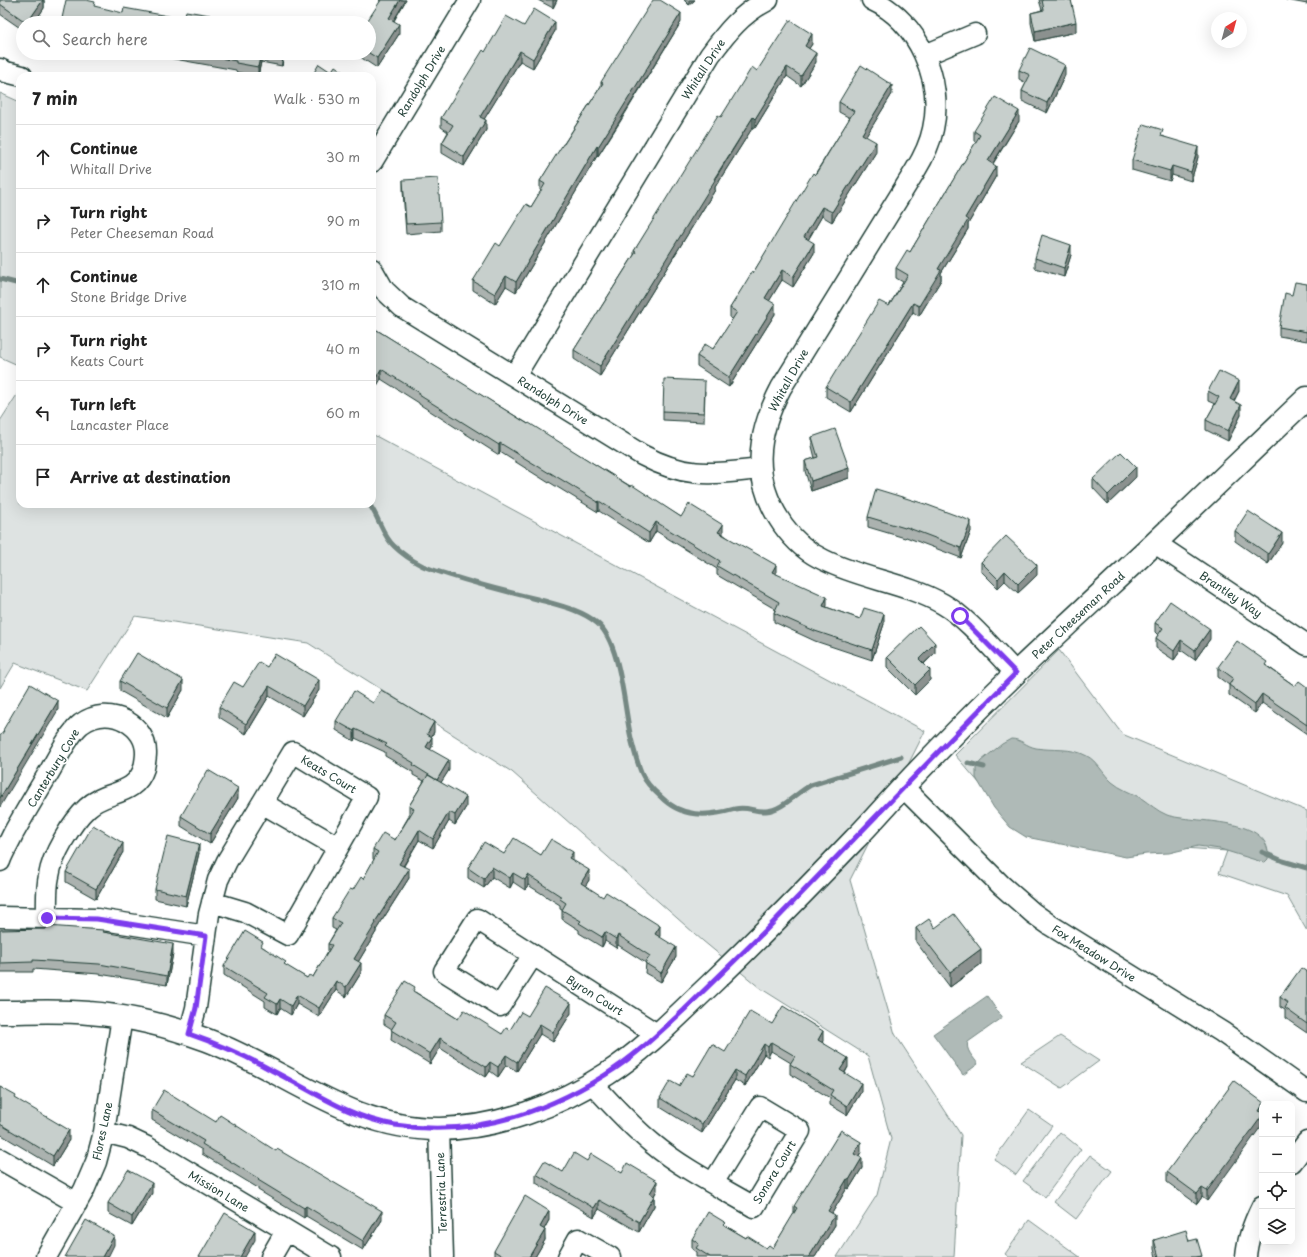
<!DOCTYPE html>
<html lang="en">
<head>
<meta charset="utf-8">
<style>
  :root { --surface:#fff; --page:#f2f2f2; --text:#222; --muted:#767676; --line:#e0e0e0 }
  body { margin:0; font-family:"Playpen Sans",sans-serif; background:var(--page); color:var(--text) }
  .controls { position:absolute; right:12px; bottom:12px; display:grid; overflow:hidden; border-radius:8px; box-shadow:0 4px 16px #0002 }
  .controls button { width:36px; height:36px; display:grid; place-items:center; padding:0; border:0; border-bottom:1px solid var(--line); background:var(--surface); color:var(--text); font:20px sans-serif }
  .compass { position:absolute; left:1211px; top:12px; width:36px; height:36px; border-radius:50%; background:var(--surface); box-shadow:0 4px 16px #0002; rotate:36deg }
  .stop { position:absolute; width:12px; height:12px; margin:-9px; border:3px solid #7c3aed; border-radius:50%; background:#fff }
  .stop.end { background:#7c3aed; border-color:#fff; box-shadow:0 1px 4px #0008 }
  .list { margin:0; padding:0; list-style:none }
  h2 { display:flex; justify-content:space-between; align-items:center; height:52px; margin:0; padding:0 16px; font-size:17px }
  h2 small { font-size:13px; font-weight:400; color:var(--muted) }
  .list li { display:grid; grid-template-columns:26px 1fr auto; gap:12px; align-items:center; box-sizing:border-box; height:64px; padding:0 16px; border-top:1px solid var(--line) }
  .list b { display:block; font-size:15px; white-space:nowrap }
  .list p { margin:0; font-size:13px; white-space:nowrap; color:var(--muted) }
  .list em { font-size:13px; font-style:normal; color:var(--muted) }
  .icon { flex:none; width:22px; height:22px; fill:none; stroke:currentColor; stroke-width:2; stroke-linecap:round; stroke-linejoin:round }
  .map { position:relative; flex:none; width:1307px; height:1257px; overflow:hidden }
  .search { position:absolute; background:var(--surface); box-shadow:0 4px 16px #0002; left:16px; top:16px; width:360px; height:44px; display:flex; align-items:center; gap:10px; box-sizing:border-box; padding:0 14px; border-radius:22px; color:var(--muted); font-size:15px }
  .panel { position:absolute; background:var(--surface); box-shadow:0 4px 16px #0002; left:16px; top:72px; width:360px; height:436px; border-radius:12px }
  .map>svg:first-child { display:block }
  .green { fill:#dee3e2; stroke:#7e908b }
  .water { fill:#afbab7; stroke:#758883 }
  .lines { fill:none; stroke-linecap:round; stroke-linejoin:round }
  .stream { stroke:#758883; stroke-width:5 }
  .street-casing { stroke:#1f3d34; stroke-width:23 }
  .secondary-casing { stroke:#1f3d34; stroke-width:25 }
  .street { stroke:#fff; stroke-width:20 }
  .secondary { stroke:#fff; stroke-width:22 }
  .wall { fill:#abb2af; stroke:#1f3d34 }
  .shaded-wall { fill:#8b918f; stroke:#1f3d34 }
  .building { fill:#c7cfcc; stroke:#1f3d34 }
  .route { stroke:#7c3aed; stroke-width:5 }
  .labels { text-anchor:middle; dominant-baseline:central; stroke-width:3.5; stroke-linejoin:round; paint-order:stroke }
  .street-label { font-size:11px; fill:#1f3d34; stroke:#fff }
</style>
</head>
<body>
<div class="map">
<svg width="1307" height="1257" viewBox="0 0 1307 1257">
  <rect width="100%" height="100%" fill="#fff"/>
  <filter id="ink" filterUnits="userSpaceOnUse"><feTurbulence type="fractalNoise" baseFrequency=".025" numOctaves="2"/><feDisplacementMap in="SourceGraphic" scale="8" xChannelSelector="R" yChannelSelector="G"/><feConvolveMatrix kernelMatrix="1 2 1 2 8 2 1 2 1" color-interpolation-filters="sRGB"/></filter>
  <g filter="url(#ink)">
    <path class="green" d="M0,93L20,102V366L0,357Z
      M20,390V504H372V434L925,731L850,880L895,1034L961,1135L954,1257H837L877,1195L891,1139L868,1056L760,988L703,941L512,772L308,643L135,616L87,691L15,663L0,688V421Z
      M1059,650L1122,734L1307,811V931L1287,896L1219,873L1227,851L1026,837L955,755Z
      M1060,1036L1099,1061L1062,1088L1021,1062Z
      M1029,1110L1052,1126L1016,1175L994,1159Z
      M1060,1132L1081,1149L1045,1197L1023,1181Z
      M1090,1155L1112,1171L1076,1219L1054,1202Z
      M1029,1220L1080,1257H1009L1005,1254Z"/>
    <path class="water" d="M1011,739C1021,739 1026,746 1036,748C1053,751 1071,747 1087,756C1097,761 1103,774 1112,782C1120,789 1132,793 1141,798C1150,804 1157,811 1167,815C1193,824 1273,815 1268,859L1265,862L1259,861L1220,849L1198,846L1169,853L1146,854L1126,857L1026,837L1010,827L994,808L976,778V767L981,761L1002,744Z
      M987,996L1002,1018L968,1042C965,1050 974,1058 978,1064L963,1075L933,1034Z"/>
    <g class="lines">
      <path class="stream" d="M0,279L20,284
        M369,504C379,517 382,535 394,546C402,554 413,561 423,566C432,570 443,573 452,576C480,585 508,592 537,599C557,605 580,609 597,623C621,642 624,709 631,738C634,750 637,763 642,774C646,783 653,790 660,796C681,818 707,817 735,809C748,806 754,812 766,811C783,810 796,793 811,785L901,757
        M968,763L984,767
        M1262,852L1283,861L1307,868"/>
      <defs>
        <path id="street" d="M872,0C918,21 944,80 933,129C930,144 923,158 915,171L781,388C756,436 751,479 783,525C793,539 808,553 824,560C862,579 906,583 943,604C969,619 994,651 1016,673
          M925,55L975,34
          M0,69L6,72L22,76
          M372,162L470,0
          M372,269L384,290L402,307L642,455C687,479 712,474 760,469
          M515,376L710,55C727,32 741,14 768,0
          M1155,543L1307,645
          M903,787L1001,885L1033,913L1050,925L1222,1032L1307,1092
          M262,803L338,847
          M0,861C3,852 9,843 13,834C24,814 36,794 48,774C56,761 69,733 81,724C95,714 111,713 126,721C138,728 146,739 146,753C146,758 145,763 144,768C135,797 105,790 87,808C72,822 52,855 49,876C46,889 47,904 47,918
          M0,917L97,919L206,936
          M533,955L500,1006L444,971L477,919L658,1035
          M189,1034L196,1008L209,914L218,880L227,861L293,752L367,797L288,935L245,912L212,902
          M592,1083C611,1104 631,1126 653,1144C683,1169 720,1187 754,1207L800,1131L760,1107L713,1183
          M439,1129L443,1257
          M104,1132L128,1138L147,1147L331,1257
          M0,1159L77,1203
          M1292,1162L1307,1142
          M46,1257L84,1190L96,1162L104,1132L122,1017
          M271,1257L286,1231
          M568,1257L578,1239L610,1257
          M1246,1257C1247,1239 1254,1222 1262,1206"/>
        <path id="secondary" d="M0,1012C30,1012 60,1010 89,1013C130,1016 169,1026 207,1040C286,1070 351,1130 440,1129C498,1128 558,1106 607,1074C646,1049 678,1015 711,984C760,937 807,889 854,840C871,823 887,804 904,786C941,747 979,708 1018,671C1063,628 1109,586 1154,544C1205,495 1256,447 1307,398"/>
      </defs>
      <use href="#street" class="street-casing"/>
      <use href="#secondary" class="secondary-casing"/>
      <use href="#street" class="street"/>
      <use href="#secondary" class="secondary"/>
    </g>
    <path class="wall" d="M0,0H44V8L34,23H23V30L0,14Z
      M379,0H406L394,21L399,34L377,68L354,53H369L380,1Z
      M538,0H557L553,8Z
      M684,0H695L689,5Z
      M1039,0H1071L1076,32L1035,41L1031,23V13L1042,10Z
      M1286,0H1307V4Z
      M681,22L620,122L598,156H597L516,292L506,286L495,304L473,290V281L531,207L541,191L540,190V181L601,86V82Z
      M524,26L555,31L533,68L520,61L484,119L486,130L464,166L442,153V143L448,132L441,127V118L485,52Z
      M812,44L809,48L816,62L801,86L787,76L755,128L753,127L715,187V190L600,376L574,359V350L634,255V251L721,117L757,71Z
      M141,53H284L282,66L261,62L258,76H255L236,72V70Z
      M1019,70L1065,75L1047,113L1022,101V91L1026,83L1019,79Z
      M892,94L866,136L876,152L832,222L822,216L808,240L814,253L793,287L782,280L769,301L775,314L729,387L697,366V356L713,349L733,319L730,318V308L753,273L850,118L839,112V102Z
      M1019,121L993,164L996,176L968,224V229L941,273V280L919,316L913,312L851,412L826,397V387L889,306L903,282L896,278V268L910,252L976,142L974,141V131Z
      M1163,136L1198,157L1191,181L1172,175L1170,181L1132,170V160Z
      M403,180L441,222V231L406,234L403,190Z
      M1071,255L1064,277L1035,268V258Z
      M1307,284V341L1279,336V327L1292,295Z
      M372,327L466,386L681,517L723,534L776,574L827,606L826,607L860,619L884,624L872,660L815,641L774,622V613L775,609L717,575V569L656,531L649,543L599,511L598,512L549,482V483L500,452L499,455L419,404V403L381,379Z
      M705,391L704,422L663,420V411Z
      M1208,391H1239L1234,401L1241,415L1228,441L1206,430V420L1215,404L1208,401Z
      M812,437L849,478L811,491L805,471V461L815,458L812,446Z
      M1136,477L1108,504L1093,488V479Z
      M868,517L971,531L961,558L906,537L905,538L868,527Z
      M1235,531L1282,543L1268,564L1235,541Z
      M981,562L1037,575L1018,593L1005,581L998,588L981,571Z
      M1155,623L1210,639L1195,660L1181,650L1174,660L1156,648V638L1158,635L1155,632Z
      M935,653L924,664L930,680L915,695L887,667V657Z
      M1267,666L1295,686L1307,687V734L1262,703L1255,713L1229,695V685L1218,677V667Z
      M267,667L319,690L303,716L269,696L246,734L219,717V707Z
      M120,681L183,690L167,718L120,691Z
      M373,703L434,732L431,737L432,747L430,749L449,770L441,782L466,807L455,825L449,821L433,848L419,840L404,866L409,878L376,930V932L358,962L361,973L346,997L336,990L319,1017L297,1004L291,1015L280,1008L277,1014L265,1007V1001L224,975V966L263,947L286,966L307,978L313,977L328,951V944L336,930L332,928V918L353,890L363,879L374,860L373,859V849L395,840L409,816V806L424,781L413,775V772L385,756V752L355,738L354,741L336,730V721Z
      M238,798L210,844L181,826V816Z
      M123,852L96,899L66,882V872Z
      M199,853L186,906L155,899V889Z
      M504,854L541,855L573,861L589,880L585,886L660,936L659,937L676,957L661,982L645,973L646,963L618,945L616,948L605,941L602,947L579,933V930L562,919V910L560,909V905L528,885L525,890L513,882L510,888L492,877L484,888L468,878V868Z
      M916,928H935L981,964L950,987L916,942Z
      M0,930L103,932L173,953L167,985L99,974L33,969V972H0Z
      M1307,972V1033L1285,1018V1010L1280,1007V997Z
      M415,992L458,1019L502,1034L510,1030L528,1016L571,1013L553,1042L540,1034L517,1071L506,1065L498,1077L490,1071L486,1077L440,1048L430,1064L391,1040L392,1029L384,1024V1015Z
      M772,1024L823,1041L822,1042L848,1067L845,1073L861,1092L847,1115L830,1105V1098L790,1074V1064L791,1063L771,1051L768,1057L764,1054L745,1086L735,1080L702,1133L660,1107V1098L679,1086L725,1052Z
      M0,1087L69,1140L53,1166L0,1134Z
      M1264,1104L1207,1201L1202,1197L1197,1204L1167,1182V1172Z
      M152,1110L216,1122L382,1220L363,1250L306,1216L304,1218L258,1190V1188L202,1154V1150L152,1120Z
      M861,1152L859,1156L862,1168L849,1189L847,1188L832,1213L835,1225L815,1257H696V1252L692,1249V1239L726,1226L746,1238L766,1248H773L794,1214V1206Z
      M587,1161L622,1173L657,1190L654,1196V1206L639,1232L599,1209L594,1217L536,1183V1174L563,1172Z
      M152,1193L132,1226L108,1213V1203Z
      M549,1220L544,1229L545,1240L535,1257H494V1251Z
      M1154,1240L1189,1241L1202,1257H1156L1154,1249Z"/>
    <path class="shaded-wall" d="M43,0H44V8L34,23H27Z
      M400,0H406L389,28V18Z
      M553,0H557L553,8Z
      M689,0H695L689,5Z
      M681,13V22L598,156V147Z
      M555,22V31L533,68V59Z
      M1076,22V32L1035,41V31Z
      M399,24V34L377,68V58Z
      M812,34V44L805,55V46Z
      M520,51V61L480,126V117Z
      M261,53V62L258,76V67Z
      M283,53H284L282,66V57Z
      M816,53V62L801,86V76Z
      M1065,65V75L1047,113V103Z
      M787,67V76L755,128V119Z
      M892,85V94L862,143V134Z
      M1019,111V121L988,171V161Z
      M753,117V127L715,187V190L600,376V366Z
      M486,120V130L464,166V157Z
      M876,142V152L832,222V212Z
      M597,146V156L516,292V282Z
      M1198,147V157L1191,181V172Z
      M996,166V176L968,224V229L941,273V280L919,316V306L938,269L965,218Z
      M1172,166V175L1170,181V171Z
      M822,207V216L804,247V237Z
      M814,243V253L793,287V277Z
      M1071,245V255L1064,277V268Z
      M782,270V280L765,308V298Z
      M506,276V286L495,304V294Z
      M913,303V312L851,412V402Z
      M775,304V314L729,387V377Z
      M381,369V379L372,394V385Z
      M1239,381V391L1230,409V399Z
      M1241,405V415L1228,441V431Z
      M500,443V452L499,455V445Z
      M1136,467V477L1108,504V495Z
      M849,468V478L811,491V481Z
      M599,501V511L598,512V502Z
      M971,521V531L961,558V548Z
      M656,522V531L649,543V533Z
      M723,525V534L718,532Z
      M1282,533V543L1268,564V554Z
      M776,565V575L772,572Z
      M1037,565V575L1018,593V584Z
      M1005,571V581L998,588V579Z
      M827,597V606L823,616V606Z
      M884,614V624L872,660V650Z
      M1210,629V639L1195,660V650Z
      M1181,640V650L1174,660V651Z
      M935,643V653L919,668V659Z
      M930,670V680L915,695V685Z
      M183,680V690L167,718V708Z
      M319,680V690L303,716V706Z
      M269,686V696L246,734V724Z
      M1262,694V703L1255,713V704Z
      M58,701V710L0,807V798Z
      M434,722V732L427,744V734Z
      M355,729V738L354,741V731Z
      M432,737V747L426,756V747Z
      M449,760V770L437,789V780Z
      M238,788V798L210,844V834Z
      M466,797V807L455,825V815Z
      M449,812V821L433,848V839Z
      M419,830V840L399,873V864Z
      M123,843V852L96,899V889Z
      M199,844V853L186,906V896Z
      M573,852V862L569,858Z
      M492,867V877L484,888V879Z
      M409,869V878L376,930V932L354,969V959L375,922Z
      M589,870V880L581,893V883Z
      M513,873V882L510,888V878Z
      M528,875V885L525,890V880Z
      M660,926V936L655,944V934Z
      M605,932V941L602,947V937Z
      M618,935V945L616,948V939Z
      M173,944V953L167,985V976Z
      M676,947V957L661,982V973Z
      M981,949V964L950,987V972Z
      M361,963V973L346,997V987Z
      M336,981V990L319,1017V1008Z
      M297,995V1004L291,1015V1006Z
      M280,999V1008L277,1014V1004Z
      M571,1003V1013L553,1042V1032Z
      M540,1024V1034L517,1071V1062Z
      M823,1031V1041L818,1049V1040Z
      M440,1038V1048L430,1064V1054Z
      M771,1042V1051L768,1057V1047Z
      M764,1044V1054L745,1086V1076Z
      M506,1055V1065L498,1077V1067Z
      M848,1058V1067L840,1080V1070Z
      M490,1062V1071L486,1077V1067Z
      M735,1070V1080L702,1133V1124Z
      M861,1083V1092L847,1115V1106Z
      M1262,1106V1125L1207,1201V1191Z
      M69,1130V1140L53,1166V1156Z
      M861,1142V1152L854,1163V1154Z
      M862,1158V1168L849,1189V1180Z
      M847,1179V1188L828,1220V1211Z
      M657,1181V1190L650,1203V1193Z
      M152,1183V1193L132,1226V1217Z
      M1202,1188V1197L1197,1204V1194Z
      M654,1196V1206L639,1232V1222Z
      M599,1200V1209L594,1217V1208Z
      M306,1206V1216L304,1218V1208Z
      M382,1211V1220L363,1250V1241Z
      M549,1211V1220L540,1237V1227Z
      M835,1215V1225L815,1257H809Z
      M545,1230V1240L535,1257H529Z
      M255,1231V1240L245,1257H240Z
      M114,1236V1245L108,1257H102Z"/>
    <path class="building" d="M0,0H43L27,23L0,4Z
      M66,0H86L95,2L94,6L123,13L124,8L184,19L186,11L210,15L209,23H61Z
      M381,0H400L389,18L399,24L377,58L369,53V23H366Z
      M653,0H660L681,13L620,112L598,147L597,146L516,282L506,276L495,294L473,281L496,243L500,246L526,204L531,207L545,184L540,181L563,144H564L603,83L601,82Z
      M1042,0H1071L1076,22L1035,31L1031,13L1044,10Z
      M534,9L555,22L533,59L520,51L480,117L486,120L464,157L442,143L453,125L441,118L483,50L485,52L506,16L524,26Z
      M790,20L812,34L805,46L816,53L801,76L787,67L755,119L753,117L714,179L715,180L600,366L574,350L636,252L634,251L718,115L721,117L752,67L757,71Z
      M1030,48L1065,65L1047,103L1022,91L1030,75L1019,70Z
      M194,53H261L258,67L236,63V61Z
      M264,53H283L282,57Z
      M319,64L331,72L335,66L350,76H312Z
      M861,65L892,85L862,134L876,142L832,212L822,207L804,237L814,243L793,277L782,270L765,298L775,304L729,377L697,356L705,344L713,349L737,312L730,308L752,272L753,273L813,173L815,175L854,111L839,102Z
      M995,97L1019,111L988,161L996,166L965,218L968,220L938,269L941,270L919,306L913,303L851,402L826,387L879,301L889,306L908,275L896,268L907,250L910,252L980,135L974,131Z
      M1143,124L1163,130L1161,136L1198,147L1191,172L1172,166L1170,171L1132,160Z
      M438,178L441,222L406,224L403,180Z
      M1042,235L1071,245L1064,268L1035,258Z
      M1295,282L1307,284V332L1279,327L1285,293L1292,295Z
      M372,327L528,424L529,423L631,487L632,485L681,517L689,504L723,525L718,532L776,565L772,572L827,597L823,606L860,619L864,608L884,614L872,650L815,631L774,613L779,602L717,566L720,561L656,522L649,533L599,501L598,502L549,472V473L500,443L499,445L419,395L420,393L381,369L372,385Z
      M1219,371L1239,381L1230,399L1241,405L1228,431L1206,420L1219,397L1208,391Z
      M664,379L705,381L704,413L663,411Z
      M835,429L849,468L811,481L805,461L818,457L812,437Z
      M1121,452L1136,467L1108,495L1093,479Z
      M876,489L925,504L971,521L961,548L906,527L905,528L868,517Z
      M1248,511L1282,533L1268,554L1235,531Z
      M1006,536L1037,565L1018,584L1005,571L998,579L981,562Z
      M1170,601L1210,629L1195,650L1181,640L1174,651L1156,638L1163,628L1155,623Z
      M919,626L935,643L919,659L930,670L915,685L887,657Z
      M1237,641L1267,662L1265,665L1295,686L1299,681L1307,687V725L1262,694L1255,704L1229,685L1233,678L1218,667Z
      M137,653L183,680L167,708L120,681Z
      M275,654L319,680L303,706L269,686L246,724L219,707L234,682L243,687L259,662L267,667Z
      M30,684L58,701L0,798V736L4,731L3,730Z
      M381,690L434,722L427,734L432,737L426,747L449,760L437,780L413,765L414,763L385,746L387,744L355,729L354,731L336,721L354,691L373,703Z
      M208,770L238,788L210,834L181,816Z
      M428,775L466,797L455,815L449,812L433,839L419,830L399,864L409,869L375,922L376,923L354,959L361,963L346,987L336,981L319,1008L297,995L291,1006L280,999L277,1004L265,997L268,993L224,966L245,931L263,942L261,946L286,962L284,964L307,978L309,975L313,977L332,945L328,944L341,923L332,918L350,889L353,890L361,877L363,879L378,852L373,849L383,833L395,840L414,809L409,806Z
      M93,825L123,843L96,889L66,872Z
      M168,836L199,844L186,896L155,889Z
      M514,838L541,855L551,839L573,852L569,858L589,870L581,883L603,897L606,892L660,926L655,934L676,947L661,973L645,963L650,956L618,935L616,939L605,932L602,937L579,923L581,921L562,910L566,903L560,899L562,897L528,875L525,880L513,873L510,878L492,867L484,879L468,868L484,842L504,854Z
      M954,914L981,949L950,972L916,928L929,919L935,928Z
      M47,926L103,930V932L173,944L167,976L99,964L33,960V962L0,963V930L46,929Z
      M1301,968L1307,972V1024L1285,1008L1288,1003L1280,997Z
      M405,981L415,987L413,991L458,1019L464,1010L502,1034L506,1028L510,1030L521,1012L528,1016L545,988L571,1003L553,1032L540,1024L517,1062L506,1055L498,1067L490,1062L486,1067L440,1038L430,1054L391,1030L396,1022L384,1015Z
      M783,1006L823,1031L818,1040L848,1058L840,1070L861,1083L847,1106L830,1095L833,1090L790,1064L795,1056L771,1042L768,1047L764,1044L745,1076L735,1070L702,1124L660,1098L670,1081L679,1086L687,1073L693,1076L712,1044L725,1052L750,1011L772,1024Z
      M1234,1081L1264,1103L1262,1104V1106L1259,1111L1262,1113V1116L1207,1191L1202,1188L1197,1194L1167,1172Z
      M0,1087L16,1096L15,1098L69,1130L53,1156L0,1124Z
      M164,1090L216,1122L220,1115L276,1151L277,1149L382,1211L363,1241L306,1206L304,1208L258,1180L259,1179L202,1144L204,1141L152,1110Z
      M841,1130L861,1142L854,1154L862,1158L849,1180L847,1179L828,1211L835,1215L809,1257H788L787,1256L786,1257H710L696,1248L699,1244L692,1239L708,1212L726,1223L724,1225L746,1238L747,1236L766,1248L769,1245L773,1248L797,1208L794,1206Z
      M574,1153L587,1161L591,1154L622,1173L627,1163L657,1181L650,1193L654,1196L639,1222L599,1200L594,1208L536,1174L544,1161L563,1172Z
      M128,1170L152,1183L132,1217L108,1203Z
      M525,1196L549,1211L540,1227L545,1230L529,1257H504L494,1251Z
      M225,1213L255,1231L240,1257H199Z
      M86,1220L114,1236L102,1257H65Z
      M1186,1230L1189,1241L1197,1239L1202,1256L1196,1257H1159L1154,1240Z"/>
  </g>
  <g class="lines" filter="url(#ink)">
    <path class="route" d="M47,918L97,919L206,936L196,1008L189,1034C218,1044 246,1056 273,1071C312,1091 351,1118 395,1125C470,1137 541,1115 605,1075C634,1057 659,1033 684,1010C711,984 738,957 765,931C849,845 931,758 1016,673L960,616"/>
  </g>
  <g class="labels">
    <g class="street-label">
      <text transform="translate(703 69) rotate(-57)">Whitall Drive</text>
      <text transform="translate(421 81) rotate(-59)">Randolph Drive</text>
      <text transform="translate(788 380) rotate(-61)">Whitall Drive</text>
      <text transform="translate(553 400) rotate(32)">Randolph Drive</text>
      <text transform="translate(1231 594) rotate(34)">Brantley Way</text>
      <text transform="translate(1078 615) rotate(-43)">Peter Cheeseman Road</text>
      <text transform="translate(53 768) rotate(-59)">Canterbury Cove</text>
      <text transform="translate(329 774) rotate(31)">Keats Court</text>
      <text transform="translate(1094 953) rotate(32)">Fox Meadow Drive</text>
      <text transform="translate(595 995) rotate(32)">Byron Court</text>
      <text transform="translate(102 1131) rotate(-78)">Flores Lane</text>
      <text transform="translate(774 1172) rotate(-59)">Sonora Court</text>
      <text transform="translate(219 1191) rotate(31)">Mission Lane</text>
      <text transform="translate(441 1193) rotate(-92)">Terrestria Lane</text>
    </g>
  </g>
</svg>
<div class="controls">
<button>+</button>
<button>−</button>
<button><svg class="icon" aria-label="locate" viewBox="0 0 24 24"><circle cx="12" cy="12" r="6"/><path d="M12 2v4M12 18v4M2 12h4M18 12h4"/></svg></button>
<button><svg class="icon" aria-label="layers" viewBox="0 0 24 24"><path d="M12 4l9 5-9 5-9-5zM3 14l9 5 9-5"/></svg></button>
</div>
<svg class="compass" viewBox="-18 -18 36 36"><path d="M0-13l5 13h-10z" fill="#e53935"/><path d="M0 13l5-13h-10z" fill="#767676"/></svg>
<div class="stop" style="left:960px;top:616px"></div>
<div class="stop end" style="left:47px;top:918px"></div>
<div class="search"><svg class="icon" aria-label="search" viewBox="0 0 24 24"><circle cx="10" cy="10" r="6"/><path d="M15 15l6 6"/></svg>Search here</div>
<section class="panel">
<h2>7 min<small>Walk · 530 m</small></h2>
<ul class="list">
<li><svg class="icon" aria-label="ahead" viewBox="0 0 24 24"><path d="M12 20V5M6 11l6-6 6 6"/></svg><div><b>Continue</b><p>Whitall Drive</p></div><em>30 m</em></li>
<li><svg class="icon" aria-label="right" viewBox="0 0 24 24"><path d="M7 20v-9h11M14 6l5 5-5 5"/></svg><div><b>Turn right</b><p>Peter Cheeseman Road</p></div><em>90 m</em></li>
<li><svg class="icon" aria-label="ahead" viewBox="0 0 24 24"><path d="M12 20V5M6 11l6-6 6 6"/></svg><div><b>Continue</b><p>Stone Bridge Drive</p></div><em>310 m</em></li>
<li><svg class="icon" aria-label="right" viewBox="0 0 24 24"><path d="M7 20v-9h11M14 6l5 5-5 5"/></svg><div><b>Turn right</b><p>Keats Court</p></div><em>40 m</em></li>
<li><svg class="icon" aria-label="left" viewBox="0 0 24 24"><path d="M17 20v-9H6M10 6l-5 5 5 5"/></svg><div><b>Turn left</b><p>Lancaster Place</p></div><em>60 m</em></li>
<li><svg class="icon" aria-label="arrive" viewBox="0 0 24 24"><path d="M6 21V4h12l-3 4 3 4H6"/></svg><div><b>Arrive at destination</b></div></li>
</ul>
</section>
</div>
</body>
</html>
